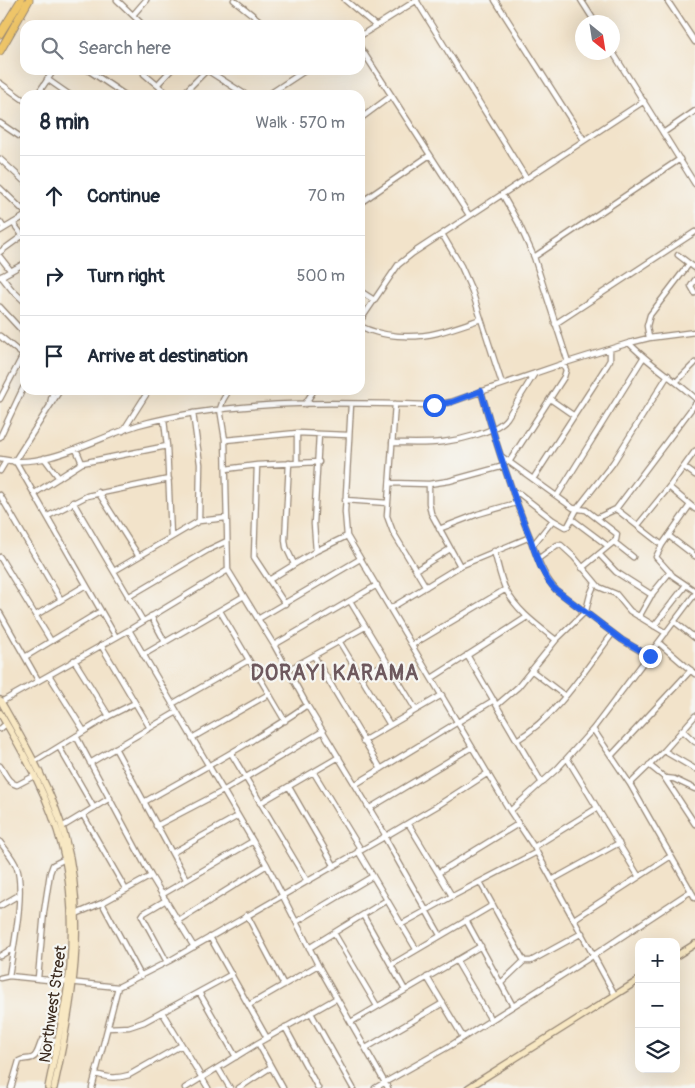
<!DOCTYPE html>
<html lang="en">
<head>
<meta charset="utf-8">
<style>
  :root { --surface:#fff; --page:#f6f6f7; --text:#1f2937; --muted:#747a83; --line:#e0e1e3 }
  body { margin:0; font-family:Pangolin,sans-serif; background:var(--page); color:var(--text) }
  .controls { position:absolute; right:15px; bottom:15px; display:grid; overflow:hidden; border-radius:10px; box-shadow:0 5px 20px #0002 }
  .controls button { width:45px; height:45px; display:grid; place-items:center; padding:0; border:0; border-bottom:1px solid var(--line); background:var(--surface); color:var(--text); font:25px sans-serif }
  .compass { position:absolute; left:575px; top:15px; width:45px; height:45px; border-radius:50%; background:var(--surface); box-shadow:0 5px 20px #0002; rotate:150deg }
  .stop { position:absolute; width:15px; height:15px; margin:-11px; border:4px solid #2563eb; border-radius:50%; background:#fff }
  .stop.end { background:#2563eb; border-color:#fff; box-shadow:0 1px 5px #0008 }
  .list { margin:0; padding:0; list-style:none }
  h2 { display:flex; justify-content:space-between; align-items:center; height:65px; margin:0; padding:0 20px; font-size:21px }
  h2 small { font-size:16px; font-weight:400; color:var(--muted) }
  .list li { display:grid; grid-template-columns:32px 1fr auto; gap:15px; align-items:center; box-sizing:border-box; height:80px; padding:0 20px; border-top:1px solid var(--line) }
  .list b { display:block; font-size:19px; white-space:nowrap }
  .list em { font-size:16px; font-style:normal; color:var(--muted) }
  .icon { flex:none; width:28px; height:28px; fill:none; stroke:currentColor; stroke-width:2; stroke-linecap:round; stroke-linejoin:round }
  .map { position:relative; flex:none; width:695px; height:1088px; overflow:hidden }
  .search { position:absolute; background:var(--surface); box-shadow:0 5px 20px #0002; left:20px; top:20px; width:345px; height:55px; display:flex; align-items:center; gap:12px; box-sizing:border-box; padding:0 18px; border-radius:15px; color:var(--muted); font-size:19px }
  .panel { position:absolute; background:var(--surface); box-shadow:0 5px 20px #0002; left:20px; top:90px; width:345px; height:305px; border-radius:15px }
  .map>svg:first-child { display:block }
  .lines { fill:none; stroke-linecap:round; stroke-linejoin:round }
  .street-casing { stroke:#968674; stroke-width:7 }
  .secondary-casing { stroke:#968674; stroke-width:8 }
  .primary-casing { stroke:#968674; stroke-width:9 }
  .street { stroke:#fff; stroke-width:4.5 }
  .secondary { stroke:#f8e8c3; stroke-width:5.5 }
  .primary { stroke:#eec569; stroke-width:7 }
  .route { stroke:#2563eb; stroke-width:6 }
  .labels { text-anchor:middle; dominant-baseline:central; stroke-width:4.5; stroke-linejoin:round; paint-order:stroke }
  .street-label { font-size:16px; fill:#3b2a1e; stroke:#f6f6f2 }
  .district-label { font-size:21px; font-weight:bold; letter-spacing:1px; fill:#6d585d; stroke:#f6f6f2 }
</style>
</head>
<body>
<div class="map">
<svg width="695" height="1088" viewBox="0 0 695 1088">
  <rect width="100%" height="100%" fill="#f6f6f2"/>
  <filter id="ink" filterUnits="userSpaceOnUse"><feTurbulence type="fractalNoise" baseFrequency=".02" numOctaves="2"/><feDisplacementMap in="SourceGraphic" scale="10" xChannelSelector="R" yChannelSelector="G"/><feConvolveMatrix kernelMatrix="1 2 1 2 8 2 1 2 1" color-interpolation-filters="sRGB"/></filter>
  <filter id="wash" filterUnits="userSpaceOnUse"><feTurbulence type="fractalNoise" baseFrequency=".0096" numOctaves="4" result="noise"/><feDisplacementMap in="SourceGraphic" scale="20" xChannelSelector="R" yChannelSelector="G"/><feGaussianBlur stdDeviation="1.12" result="paint"/><feColorMatrix in="noise" values="0 0 0 0 0 0 0 0 0 0 0 0 0 0 0 0 0 1.4 0 .05"/><feComposite in="paint" operator="in"/></filter>
  <g filter="url(#wash)">
    <rect width="100%" height="100%" fill="#f2e3ca"/>
  </g>
  <g filter="url(#ink)">
    <g class="lines">
      <defs>
        <path id="street" d="M117,0L143,25
          M234,0L265,25
          M345,0L376,26
          M416,0L526,178
          M495,0L584,140
          M581,0L595,22
          M667,0L695,42
          M133,15L146,0
          M360,36L417,0
          M360,47L469,215
          M612,51L695,184
          M88,70L125,95
          M146,70L144,74L169,95
          M207,70L246,95
          M47,79L70,95
          M0,83L25,101
          M157,85L171,70
          M37,95L54,70
          M182,95L207,70
          M268,95L306,70
          M360,119L391,96
          M0,123L25,140
          M663,133L695,111
          M0,159L25,182
          M0,188L25,212
          M502,194L519,224L534,257L568,362
          M360,203L430,155
          M0,222L4,228
          M13,223L25,239
          M0,231L25,216
          M442,234L461,266L472,291L502,384
          M0,252L22,236
          M678,255L695,268
          M0,257L11,271
          M534,257L680,159
          M1,276L12,290L25,302
          M0,277L25,263
          M695,280L691,286L695,293
          M360,291L374,300
          M0,307L25,334
          M360,321L398,265L413,253L644,101
          M555,324L695,232
          M360,326C381,337 413,339 437,333C452,329 466,324 481,319
          M0,336L24,356
          M649,338L647,326L650,315L689,264
          M629,343C649,364 674,379 695,398
          M677,381L695,363
          M229,390L223,400L220,409L225,440L228,570L274,645L307,705L386,836
          M481,391C495,440 510,488 529,535C536,554 542,575 556,590L622,640L649,656
          M0,399L23,355
          M550,399L573,415
          M50,404L53,390
          M305,404L314,390
          M351,404L345,512L347,536L510,811L534,847L615,995
          M395,404L387,516L393,532L426,587
          M193,413L200,464L199,521
          M164,420L167,446L171,536
          M123,431L149,390
          M297,433V463
          M0,437L25,384
          M225,440L297,433L348,435
          M392,443C409,443 427,444 443,442C460,440 497,432 507,418L535,373
          M76,449L82,463
          M501,456L573,508L586,510L617,534L616,540L582,568
          M44,458L59,478
          M0,459C45,470 96,438 138,425C156,420 176,416 194,413C273,400 354,403 434,405L451,402L568,362L629,343L649,338L695,332
          M14,462L60,390
          M16,462L116,637
          M509,462L564,377L566,370L563,364
          M289,463L285,540L286,547L294,564
          M257,465L254,557L285,604
          M684,467L695,475
          M226,469L257,465L319,462
          M0,471L6,461
          M533,479L607,365L610,360V349
          M390,483L429,484L449,481L504,466
          M429,484V503L431,513L460,566
          M669,487L695,509
          M98,492L138,555
          M35,493L82,463L167,446
          M513,493L520,494L553,520L565,527L568,526L577,509L613,463L668,375
          M0,495L61,600
          M557,496L643,358
          M345,500L388,503
          M73,502L143,621
          M690,505L662,545L656,557L673,576L695,591
          M616,509L662,545
          M48,516L87,496L169,479
          M597,518L616,509L695,404
          M572,519L608,546
          M638,525L669,487L695,451
          M439,529L478,514L516,503
          M669,536L695,556
          M614,542L633,557
          M533,545L553,520
          M316,551L314,524L319,434
          M494,551C498,564 500,578 506,590C517,611 537,625 556,640
          M599,554L616,572L652,595
          M0,557L51,641
          M538,559L557,545H561L574,557L599,587L616,594L630,611L666,633
          M416,570L450,549
          M114,571L199,521L226,518
          M269,580L316,551L347,536
          M128,597L208,550L227,541
          M350,601L416,710
          M391,608L460,566L530,537
          M220,611L285,721
          M0,613L38,680
          M36,615L86,585
          M151,616L165,642
          M639,617L652,594L670,572
          M258,619L360,559
          M675,622L695,638
          M654,626L686,585
          M129,630L267,865L318,965L388,1088
          M339,641L390,725
          M659,643L695,674
          M101,645L150,728
          M274,645L377,585
          M412,645L506,589
          M143,655L244,596
          M467,655L542,783
          M314,656L381,769
          M25,657L101,611
          M74,660L109,716
          M288,670L365,627
          M531,670L565,696
          M49,675L84,731
          M360,677L386,663
          M432,678L527,617
          M1,702L129,630L228,570
          M172,704L249,660
          M497,705L518,687L556,640L586,611L590,595L595,583
          M0,729L6,724
          M593,729L630,784L695,898
          M682,730L695,742
          M76,736L151,876L194,947
          M192,738L269,694
          M517,740C558,715 584,671 613,633
          M363,741L442,695
          M59,747L94,808
          M115,748L186,879
          M664,751L695,769
          M231,753L307,881
          M611,756L691,670
          M567,758L639,877
          M34,762L109,716L135,703
          M90,763L177,712
          M649,765L664,777L695,824
          M0,766C5,773 8,783 17,785L34,776
          M314,773L361,850
          M665,778L674,779L695,789
          M356,784L494,700
          M630,784L664,751L695,716
          M289,787L334,865
          M144,802C199,771 255,741 307,705
          M260,803L339,757
          M370,808L472,747
          M510,811L558,768L593,729L695,594
          M83,815L126,890
          M408,823L452,896
          M156,826L223,791L323,731
          M62,827L110,798
          M384,836L440,935
          M0,842C6,850 14,859 17,868C25,893 13,949 9,976
          M534,847L597,808
          M358,851L416,949
          M172,853L238,816
          M438,873L518,824
          M552,880L619,843
          M480,882L524,961
          M163,894L253,841
          M166,900L144,913L142,916L167,962
          M102,903L141,976
          M0,906L19,895
          M76,914L102,903L151,876
          M247,915L284,985
          M363,915L405,990
          M574,919L671,856
          M179,920L267,865
          M466,920L513,1006
          M296,922L373,876
          M402,924L449,898L537,852
          M334,933L377,1006
          M210,937L267,1038
          M309,948L387,900
          M0,956L13,948
          M456,960L491,1020
          M391,965L493,905
          M427,977L463,1037
          M0,978L9,976L118,987L169,961L386,836L437,806L488,773
          M38,978L44,912L50,873L53,865L65,859
          M501,983L524,961H531L582,933
          M199,992L236,1057
          M249,1005L318,965
          M162,1012L208,1088
          M311,1013L353,1088
          M351,1022L481,946
          M285,1027L318,1088
          M108,1028L129,1027L144,1022L232,974
          M258,1043L283,1088
          M366,1048L443,1003
          M218,1068L230,1088
          M96,1074C109,1078 116,1079 129,1075L182,1045
          M11,1088L19,1061C24,1058 27,1060 32,1058C38,1056 39,1045 42,1040H57
          M92,1088L118,987
          M185,1088L258,1043L337,998
          M239,1088L271,1067
          M375,1088L453,1044L594,955L691,891"/>
        <path id="secondary" d="M0,700C24,742 53,791 65,837C88,919 72,1006 54,1088
          M0,713C25,755 50,800 62,847C72,884 73,931 70,968C66,1008 56,1048 48,1088
          M676,956L695,944
          M468,1088L639,980"/>
        <path id="primary" d="M0,34L21,0
          M0,51L29,0"/>
      </defs>
      <use href="#street" class="street-casing"/>
      <use href="#secondary" class="secondary-casing"/>
      <use href="#primary" class="primary-casing"/>
      <use href="#street" class="street"/>
      <use href="#secondary" class="secondary"/>
      <use href="#primary" class="primary"/>
    </g>
  </g>
  <g class="lines" filter="url(#ink)">
    <path class="route" d="M434,405L452,402L481,391C495,440 510,488 529,535C536,554 541,576 556,590L622,640L650,656"/>
  </g>
  <g class="labels">
    <g class="street-label">
      <text transform="translate(53 1004) rotate(-82)">Northwest Street</text>
    </g>
    <g class="district-label">
      <text x="335" y="673">DORAYI KARAMA</text>
    </g>
  </g>
</svg>
<div class="controls">
<button>+</button>
<button>−</button>
<button><svg class="icon" aria-label="layers" viewBox="0 0 24 24"><path d="M12 4l9 5-9 5-9-5zM3 14l9 5 9-5"/></svg></button>
</div>
<svg class="compass" viewBox="-18 -18 36 36"><path d="M0-13l5 13h-10z" fill="#e53935"/><path d="M0 13l5-13h-10z" fill="#747a83"/></svg>
<div class="stop" style="left:434px;top:405px"></div>
<div class="stop end" style="left:650px;top:656px"></div>
<div class="search"><svg class="icon" aria-label="search" viewBox="0 0 24 24"><circle cx="10" cy="10" r="6"/><path d="M15 15l6 6"/></svg>Search here</div>
<section class="panel">
<h2>8 min<small>Walk · 570 m</small></h2>
<ul class="list">
<li><svg class="icon" aria-label="ahead" viewBox="0 0 24 24"><path d="M12 20V5M6 11l6-6 6 6"/></svg><div><b>Continue</b></div><em>70 m</em></li>
<li><svg class="icon" aria-label="right" viewBox="0 0 24 24"><path d="M7 20v-9h11M14 6l5 5-5 5"/></svg><div><b>Turn right</b></div><em>500 m</em></li>
<li><svg class="icon" aria-label="arrive" viewBox="0 0 24 24"><path d="M6 21V4h12l-3 4 3 4H6"/></svg><div><b>Arrive at destination</b></div></li>
</ul>
</section>
</div>
</body>
</html>
